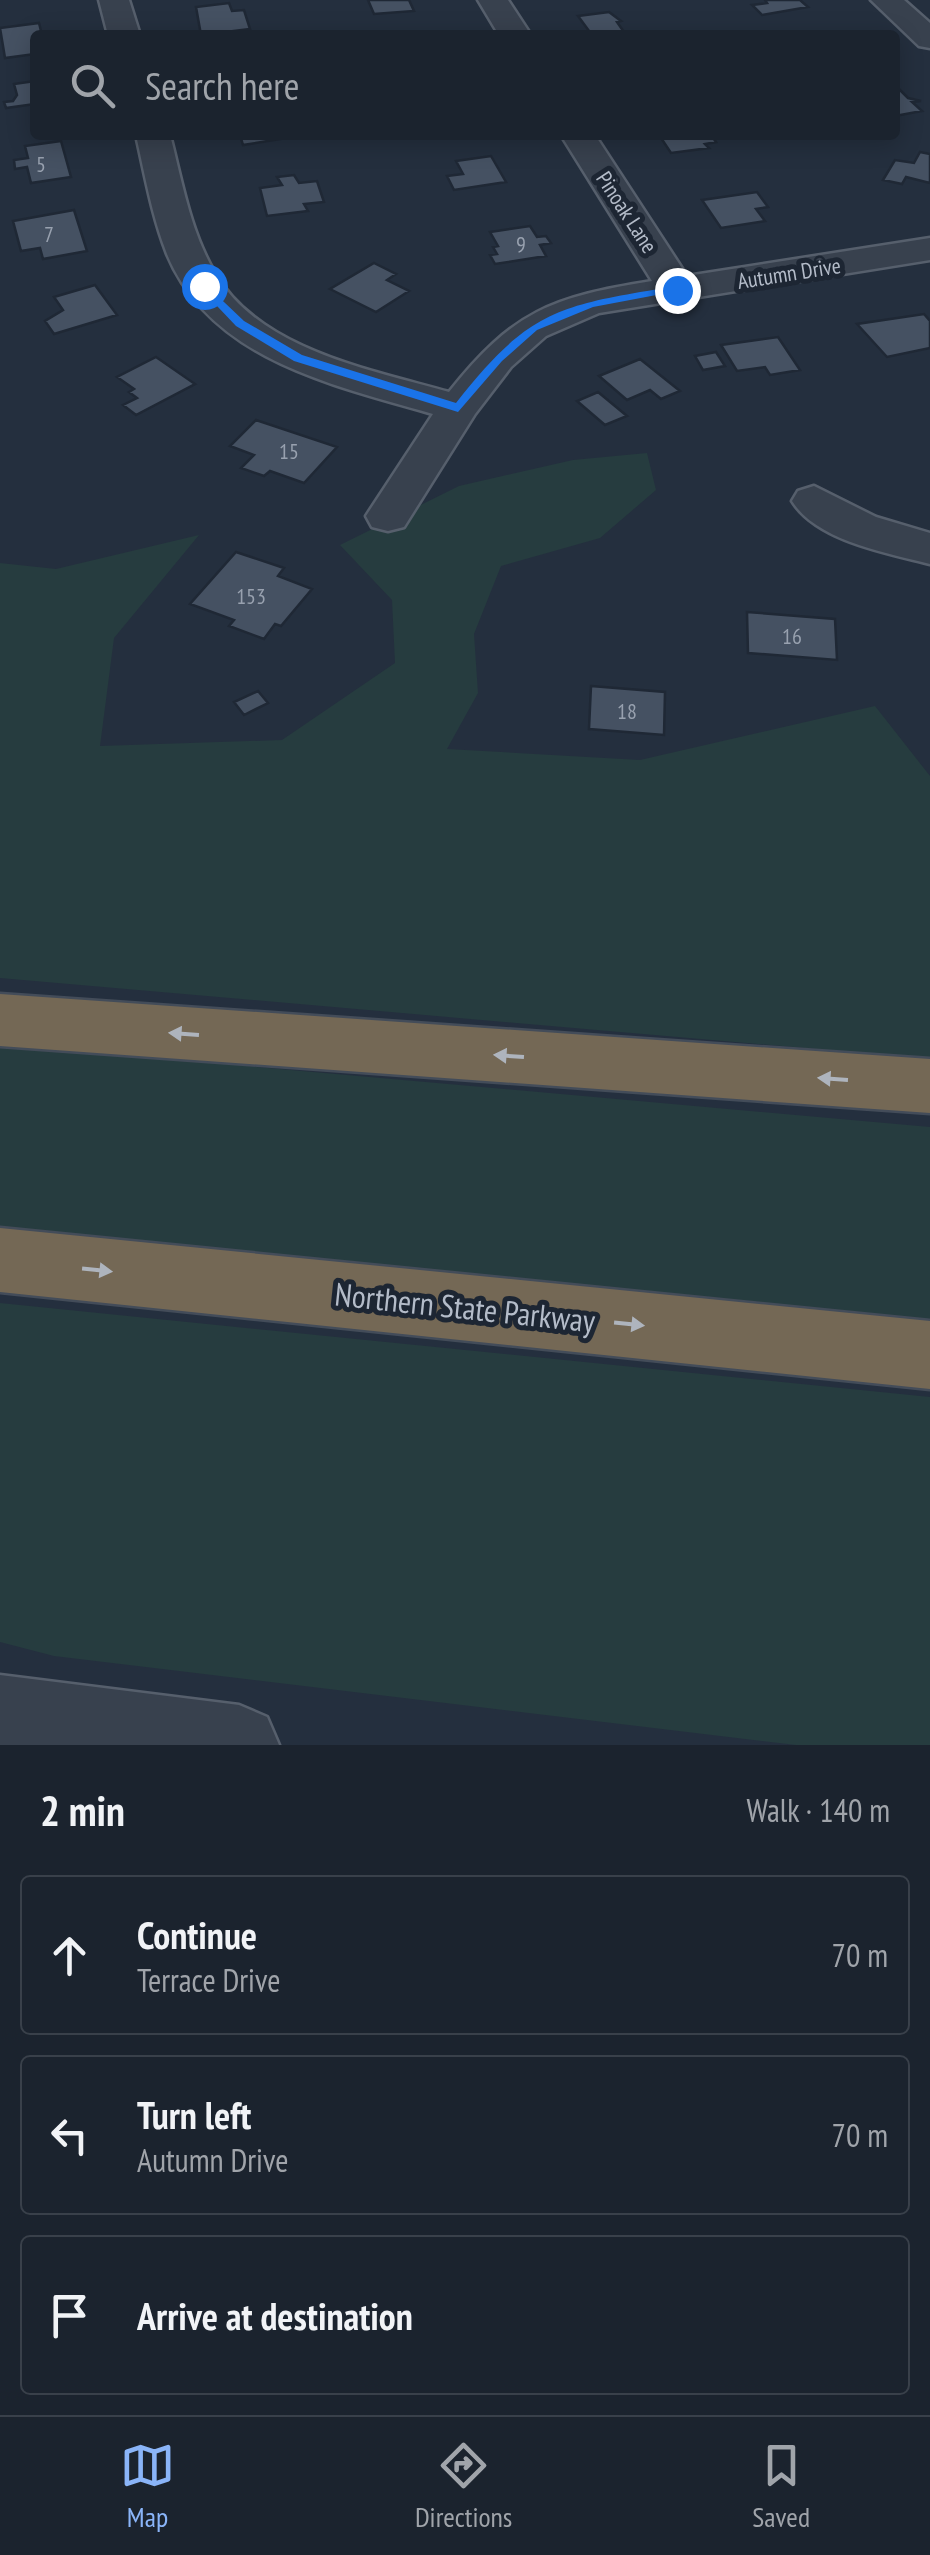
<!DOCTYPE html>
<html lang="en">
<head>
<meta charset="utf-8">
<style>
  :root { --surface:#1b232e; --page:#242b36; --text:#f1f3f6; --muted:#a0a4aa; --line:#39404a; --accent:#8ab4f8 }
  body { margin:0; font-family:"PT Sans Narrow",sans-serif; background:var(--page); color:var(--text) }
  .stop { position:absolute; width:30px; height:30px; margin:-22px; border:8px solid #1a73e8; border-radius:50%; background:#fff }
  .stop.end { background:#1a73e8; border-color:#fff; box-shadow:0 2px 10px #0008 }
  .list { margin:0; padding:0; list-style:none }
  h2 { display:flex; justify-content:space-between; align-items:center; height:130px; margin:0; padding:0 40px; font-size:42px }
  h2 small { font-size:32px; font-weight:400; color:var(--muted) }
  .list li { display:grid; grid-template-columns:65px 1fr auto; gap:30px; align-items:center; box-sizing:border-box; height:160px; margin:0 20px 20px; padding:0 20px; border:2px solid var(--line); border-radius:10px }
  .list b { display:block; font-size:38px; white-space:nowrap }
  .list p { margin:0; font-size:32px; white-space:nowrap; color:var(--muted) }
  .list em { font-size:32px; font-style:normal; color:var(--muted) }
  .icon { flex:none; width:55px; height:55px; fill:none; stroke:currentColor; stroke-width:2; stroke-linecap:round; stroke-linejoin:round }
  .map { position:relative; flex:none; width:930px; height:1745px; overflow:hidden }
  .search { position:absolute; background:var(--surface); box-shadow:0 5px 25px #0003; left:30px; right:30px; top:30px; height:110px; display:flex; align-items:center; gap:25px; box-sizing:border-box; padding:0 35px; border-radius:10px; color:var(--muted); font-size:38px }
  .sheet { height:670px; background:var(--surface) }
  nav { display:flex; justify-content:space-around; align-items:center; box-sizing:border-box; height:140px; border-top:2px solid var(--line); background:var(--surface); font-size:28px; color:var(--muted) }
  nav a { display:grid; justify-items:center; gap:5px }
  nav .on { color:var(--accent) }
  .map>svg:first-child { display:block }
  .green { fill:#263c3f }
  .building { fill:#455162; stroke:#1f2835; stroke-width:2.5 }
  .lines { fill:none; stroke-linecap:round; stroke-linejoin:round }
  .minor-casing { stroke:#565f6c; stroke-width:5 }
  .highway-casing { stroke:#434c59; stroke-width:5 }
  .minor { fill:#38414e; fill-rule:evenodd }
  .highway { fill:#746855; fill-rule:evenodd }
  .oneway { fill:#aeb4bd }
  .route { fill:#1a73e8 }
  .labels { text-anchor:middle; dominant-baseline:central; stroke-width:10; stroke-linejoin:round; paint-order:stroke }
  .number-label { font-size:22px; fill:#98a1af }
  .far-street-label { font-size:22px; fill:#b4bcc9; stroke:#1d2633 }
  .near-street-label { font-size:32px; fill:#b4bcc9; stroke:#1d2633 }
</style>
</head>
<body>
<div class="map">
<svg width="930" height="1745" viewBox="0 0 930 1745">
  <rect width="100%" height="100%" fill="#242f3e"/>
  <path class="green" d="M647,453L656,490L600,538L501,566L474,634L478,693L447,749L640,760L875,706L930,776V1059L0,978V563L56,569L199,535L114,638L100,746L282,740L395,663L392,600L340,545L459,486L573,460Z
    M0,1044L930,1127V1319L0,1227Z
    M0,1303L930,1397V1745H796L54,1656L0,1642Z"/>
  <path class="building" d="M368,0H409L414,11L374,14Z
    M765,0H800L808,7L762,15L752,5L767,3Z
    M229,3L232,11L244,10L250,29L201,35L196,7Z
    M609,12L621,21L617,22L624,32L592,35L578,16Z
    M39,23L42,35H35V54L5,58L0,28Z
    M35,81V104L6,108L4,102L13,101L17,95L14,84Z
    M898,88L908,98L921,101L912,102L922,111L895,116Z
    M240,135H278L280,139L243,145Z
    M659,135H711L716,142L705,144L709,148L671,153Z
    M61,141L71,177L31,183L27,167L15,169L14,160L28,158L25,146Z
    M920,152L930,154V183L906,177L902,184L883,180L895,160L914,163Z
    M491,156L506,182L454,190L447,176L463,174L456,161Z
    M294,175L299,183L317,181L324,202L304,204L308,211L267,216L260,188L282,185L277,177Z
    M757,192L768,207L756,209L765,221L721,228L702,200Z
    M74,210L87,251L43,259L40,248L21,251L13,221Z
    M530,226L537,237L546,236L551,243L540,245L546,256L495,264L490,255L497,254L493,247L498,246L490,232Z
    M374,263L396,274L387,280L409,291L376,312L330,289Z
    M95,285L117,315L54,334L45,321L63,310L54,297Z
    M924,314L930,321V348L887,357L857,324Z
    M778,337L800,370L770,375L765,367L737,371L721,345Z
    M716,352L725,366L703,370L695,356Z
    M156,357L195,384L136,415L123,405L137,398L129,392L134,389L117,377Z
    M640,359L680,391L661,399L650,390L627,400L599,376Z
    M598,392L627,416L605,425L577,401Z
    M256,420L337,447L304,483L270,471L264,476L241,468L254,455L230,446Z
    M236,552L284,568L278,576L312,589L281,626L275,624L264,639L229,626L234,620L190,604Z
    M747,612L835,619L837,660L748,653Z
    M591,686L665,692L664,735L589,729Z
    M258,691L268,703L244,715L234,702Z"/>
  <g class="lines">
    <defs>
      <path id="minor" d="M99,0H129L140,35H108Z
        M478,0H508L531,35H499Z
        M871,0H904L930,23V48L919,46Z
        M136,135H170C182,181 190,231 215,273C259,350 371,370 449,392C513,311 552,297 652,281L561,135H595L687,276L930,238V260L599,313L546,336L511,367L475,414L404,527L388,531L372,527L366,516L433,414C334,385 211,360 167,254C152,216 145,175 136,135Z
        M814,486L876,517L930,533V564C887,553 817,541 792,501L798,491Z
        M0,1675L239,1705L267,1717L279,1745H0Z"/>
      <path id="highway" d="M0,994L930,1059V1113L0,1046Z
        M0,1228L930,1321V1389L0,1292Z"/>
    </defs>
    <use href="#minor" class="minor-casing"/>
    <use href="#highway" class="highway-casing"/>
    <use href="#minor" class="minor"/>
    <use href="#highway" class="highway"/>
  </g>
  <defs><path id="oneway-solid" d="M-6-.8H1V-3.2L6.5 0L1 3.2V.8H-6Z" transform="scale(2.5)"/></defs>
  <g class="oneway">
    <use href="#oneway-solid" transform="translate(184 1034) rotate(-176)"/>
    <use href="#oneway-solid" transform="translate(509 1056) rotate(-176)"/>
    <use href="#oneway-solid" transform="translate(833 1079) rotate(-176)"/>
    <use href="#oneway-solid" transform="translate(97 1270) rotate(6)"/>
    <use href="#oneway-solid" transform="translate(629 1324) rotate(6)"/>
  </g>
  <path class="route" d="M204,283L244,321L302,355L456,403C530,308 561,305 677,286L683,290L593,307L537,330L502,361L458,412L294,361L236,326L200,288Z"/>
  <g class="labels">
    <g class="number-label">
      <text x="41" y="164">5</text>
      <text x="49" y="234">7</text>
      <text x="521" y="244">9</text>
      <text x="289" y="451">15</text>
      <text x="251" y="596">153</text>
      <text x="792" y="636">16</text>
      <text x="627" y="711">18</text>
    </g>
    <g class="far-street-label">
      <text transform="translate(627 212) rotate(57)">Pinoak Lane</text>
      <text transform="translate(789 273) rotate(-9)">Autumn Drive</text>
    </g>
    <g class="near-street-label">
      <text transform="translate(465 1307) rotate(6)">Northern State Parkway</text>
    </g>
  </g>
</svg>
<div class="stop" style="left:204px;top:286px"></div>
<div class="stop end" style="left:677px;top:290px"></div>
<div class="search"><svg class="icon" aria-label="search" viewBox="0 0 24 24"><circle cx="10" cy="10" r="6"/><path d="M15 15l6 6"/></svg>Search here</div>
</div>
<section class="sheet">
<h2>2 min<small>Walk · 140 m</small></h2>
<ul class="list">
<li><svg class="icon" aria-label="ahead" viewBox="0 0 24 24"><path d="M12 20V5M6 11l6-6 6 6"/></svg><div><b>Continue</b><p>Terrace Drive</p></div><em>70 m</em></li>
<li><svg class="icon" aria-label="left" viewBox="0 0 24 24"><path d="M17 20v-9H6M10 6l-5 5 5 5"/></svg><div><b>Turn left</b><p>Autumn Drive</p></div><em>70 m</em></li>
<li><svg class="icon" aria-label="arrive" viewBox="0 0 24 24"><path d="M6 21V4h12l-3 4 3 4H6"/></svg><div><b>Arrive at destination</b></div></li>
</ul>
</section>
<nav>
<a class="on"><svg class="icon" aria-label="map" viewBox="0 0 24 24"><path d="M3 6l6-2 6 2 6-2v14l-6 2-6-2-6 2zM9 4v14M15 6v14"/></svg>Map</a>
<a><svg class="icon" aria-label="directions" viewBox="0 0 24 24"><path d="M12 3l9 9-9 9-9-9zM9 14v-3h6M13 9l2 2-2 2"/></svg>Directions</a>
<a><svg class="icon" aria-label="saved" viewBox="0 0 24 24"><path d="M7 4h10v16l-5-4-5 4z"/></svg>Saved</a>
</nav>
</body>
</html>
